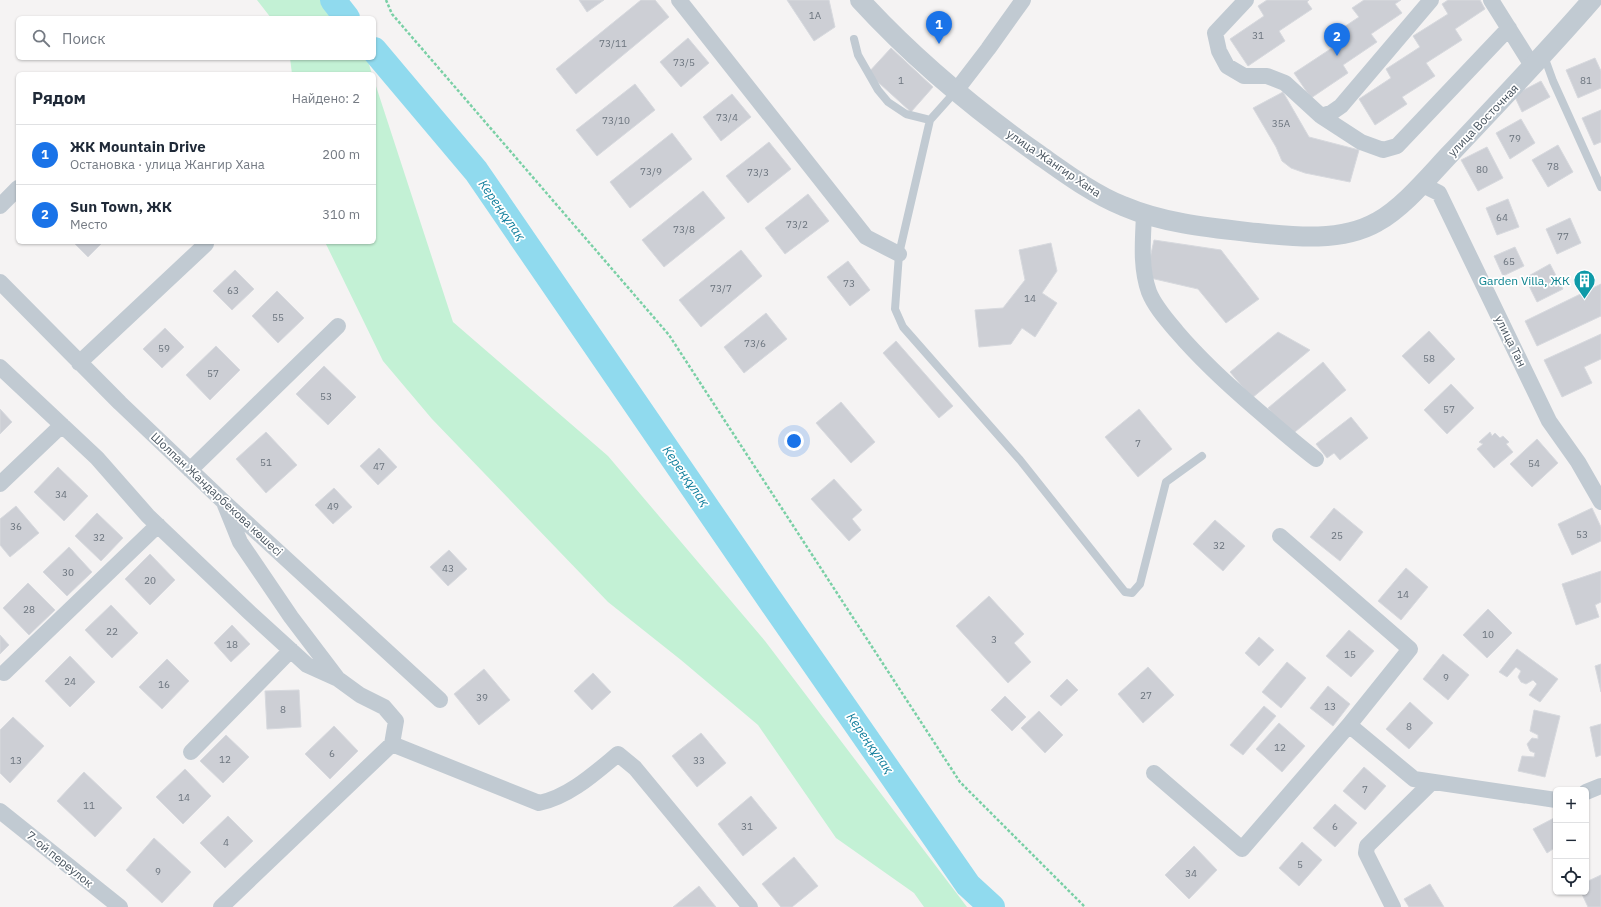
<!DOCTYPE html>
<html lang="ru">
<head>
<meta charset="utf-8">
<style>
  :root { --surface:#fff; --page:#f6f6f7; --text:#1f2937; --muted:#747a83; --line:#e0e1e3; --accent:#1a73e8 }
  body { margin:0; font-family:"IBM Plex Sans",sans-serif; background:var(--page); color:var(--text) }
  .controls { position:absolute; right:12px; bottom:12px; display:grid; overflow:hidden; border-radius:6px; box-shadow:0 1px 3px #0004 }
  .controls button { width:36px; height:36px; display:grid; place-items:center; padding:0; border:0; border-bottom:1px solid var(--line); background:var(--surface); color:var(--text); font:20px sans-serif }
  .you { position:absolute; left:794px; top:441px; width:14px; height:14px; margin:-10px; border:3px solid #fff; border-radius:50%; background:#1a73e8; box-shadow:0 0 0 6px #1a73e833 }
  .badge { display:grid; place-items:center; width:26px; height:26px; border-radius:50%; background:var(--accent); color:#fff; font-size:13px; font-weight:700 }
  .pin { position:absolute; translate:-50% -33px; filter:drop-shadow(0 1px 2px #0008) }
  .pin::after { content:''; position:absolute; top:21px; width:14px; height:12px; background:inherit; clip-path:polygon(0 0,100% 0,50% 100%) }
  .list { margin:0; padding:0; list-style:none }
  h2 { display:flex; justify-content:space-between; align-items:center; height:52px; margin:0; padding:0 16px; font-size:17px }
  h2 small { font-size:13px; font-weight:400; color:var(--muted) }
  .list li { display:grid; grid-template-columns:26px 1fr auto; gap:12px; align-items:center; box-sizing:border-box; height:60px; padding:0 16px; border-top:1px solid var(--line) }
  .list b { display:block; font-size:15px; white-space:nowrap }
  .list p { margin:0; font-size:13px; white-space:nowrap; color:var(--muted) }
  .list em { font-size:13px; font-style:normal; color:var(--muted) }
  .icon { flex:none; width:22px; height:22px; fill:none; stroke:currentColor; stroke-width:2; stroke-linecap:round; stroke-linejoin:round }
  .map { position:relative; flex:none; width:1601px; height:907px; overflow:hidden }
  .search { position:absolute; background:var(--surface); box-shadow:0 1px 3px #0004; left:16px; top:16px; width:360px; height:44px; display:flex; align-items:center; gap:10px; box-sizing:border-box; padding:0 14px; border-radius:6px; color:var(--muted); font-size:15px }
  .panel { position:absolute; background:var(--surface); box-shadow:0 1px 3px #0004; left:16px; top:72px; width:360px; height:172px; border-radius:6px }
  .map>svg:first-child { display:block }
  .green { fill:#c3f1d5 }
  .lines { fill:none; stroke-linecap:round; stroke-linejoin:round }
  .river { stroke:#90daee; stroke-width:26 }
  .building { fill:#cdcfd5; stroke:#d7d9de }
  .path { stroke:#7ad0a6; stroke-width:2.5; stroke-dasharray:3 2; stroke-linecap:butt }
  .service { stroke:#c1cad2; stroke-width:8 }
  .minor { stroke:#c1cad2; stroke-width:16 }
  .tertiary { stroke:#c1cad2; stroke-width:20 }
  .labels { text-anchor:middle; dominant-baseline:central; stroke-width:3.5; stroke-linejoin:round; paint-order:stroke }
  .number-label { font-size:10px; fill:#6b747e }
  .street-label { font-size:12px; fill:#4a5661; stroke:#fff }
  .culture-label { font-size:12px; fill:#0d838f; stroke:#fff; text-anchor:end }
  .water-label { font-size:13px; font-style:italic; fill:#0c7c9b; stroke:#fff }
</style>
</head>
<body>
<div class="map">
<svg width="1601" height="907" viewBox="0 0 1601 907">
  <rect width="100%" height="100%" fill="#f5f3f3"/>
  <path class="green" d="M257,0H347L353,18H271Z
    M290,58H367L372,74H292Z
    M374,80L453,322L608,456L765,641L967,907H924L914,893L836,838L758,725L681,660L608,602L432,419L383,361L325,242H374Z"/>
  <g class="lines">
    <path class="river" d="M333,0L347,18
      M374,50L476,171L766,594L968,885L992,907"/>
  </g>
  <path class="building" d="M579,0H604L587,12Z
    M641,0H655L669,17L576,94L556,69Z
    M787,0H829L835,27L814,41Z
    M1267,0H1309L1307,2L1312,9L1279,31L1285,41L1248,66L1230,39L1264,16L1258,6Z
    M1364,0H1401L1395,4L1402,13L1371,34L1377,42L1343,65L1348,73L1311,98L1294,73L1332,48L1326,39L1359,17L1352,8Z
    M1448,0H1480L1485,9L1455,29L1462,40L1426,63L1435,76L1402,97L1407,104L1375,125L1359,99L1391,78L1386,69L1420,47L1413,36L1448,14L1442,4Z
    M688,38L709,63L681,87L660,62Z
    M891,48L933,87L911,112L868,73Z
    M1595,58L1601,71V88L1578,98L1566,70Z
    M1541,81L1550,97L1522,112L1514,95Z
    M635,84L655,110L597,156L576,130Z
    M1283,92L1309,137L1359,150L1350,182L1305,173L1291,168L1282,161L1276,147L1253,108Z
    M732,94L751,117L721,141L703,117Z
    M1601,110V142L1594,145L1582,118Z
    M1521,119L1535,143L1510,159L1496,133Z
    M672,133L692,159L630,208L610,182Z
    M769,142L791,169L748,203L726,176Z
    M1558,145L1573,172L1548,187L1532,160Z
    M1487,147L1503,178L1478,191L1461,160Z
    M703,191L725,218L664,267L642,240Z
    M808,194L829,221L785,254L765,228Z
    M1508,199L1519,227L1497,235L1486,208Z
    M1570,218L1581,243L1557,254L1546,229Z
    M1154,240L1221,250L1259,299L1226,323L1198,289L1146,277Z
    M73,242H103L88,257Z
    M1051,243L1057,271L1042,293L1057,303L1035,337L1022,328L1011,344L979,347L975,310L1003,308L1025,280L1019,250Z
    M1515,247L1524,266L1503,276L1494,256Z
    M741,250L762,276L701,327L679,300Z
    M848,261L870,290L850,306L827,277Z
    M1550,264L1563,289L1537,302L1525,278Z
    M235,270L254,289L232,310L213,291Z
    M1601,284V316L1537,346L1525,321Z
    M277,291L304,318L278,343L252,316Z
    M766,313L787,339L744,373L724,347Z
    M165,328L184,347L162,368L143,349Z
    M1429,331L1455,359L1429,384L1402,356Z
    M1278,332L1310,350L1252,398L1230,372Z
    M1601,334V359L1584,367L1592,383L1562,397L1544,360Z
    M896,341L953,406L939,418L883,353Z
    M216,346L240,370L210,400L186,375Z
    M1323,362L1346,390L1290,436L1268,408Z
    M324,366L356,397L328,425L296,394Z
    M1451,384L1474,408L1447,434L1424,410Z
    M841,402L875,442L851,463L816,423Z
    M0,409L12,422L0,434Z
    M1139,409L1172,449L1138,477L1105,437Z
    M1351,417L1368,438L1340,460L1334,453L1327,458L1316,444Z
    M266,432L297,465L266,493L236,459Z
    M1490,432L1492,436L1495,433L1500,438L1503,436L1509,442L1506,444L1513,452L1494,468L1477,449L1483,444L1479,442Z
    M1537,439L1558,463L1532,487L1510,464Z
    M379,448L397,467L378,485L360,466Z
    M58,467L88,496L64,521L34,492Z
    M834,479L862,510L852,519L861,530L849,541L811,499Z
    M334,488L352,507L333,524L315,505Z
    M16,506L39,533L10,557L0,545V519Z
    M1334,508L1363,532L1340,561L1310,537Z
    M1592,508L1601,527V541L1572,555L1558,524Z
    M97,513L123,538L101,561L75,536Z
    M1215,520L1245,546L1223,571L1193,544Z
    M69,547L92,572L67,596L43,572Z
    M449,550L467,569L448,586L430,567Z
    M150,554L175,580L150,605L125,579Z
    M1406,568L1428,587L1401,620L1378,601Z
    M1601,571V602L1595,605L1599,617L1576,625L1562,584Z
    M28,583L55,610L29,635L3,608Z
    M989,596L1024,634L1014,643L1031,662L1008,683L956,626Z
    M111,605L138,633L112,658L85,630Z
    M1488,609L1512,633L1487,658L1463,635Z
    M232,625L250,644L231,662L214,643Z
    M1349,630L1374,651L1351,677L1326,656Z
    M0,635L9,645L0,654Z
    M1259,637L1274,650L1259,666L1245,653Z
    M1517,649L1558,679L1540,702L1529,695L1537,684L1533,680L1526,684L1521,682L1518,677L1521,671L1516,667L1507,677L1499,672Z
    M1443,654L1469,675L1448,700L1423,679Z
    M70,656L95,682L70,707L45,681Z
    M167,659L189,681L162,709L139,687Z
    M1287,662L1306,678L1281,708L1262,692Z
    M1601,664V692L1595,666Z
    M1148,667L1174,695L1143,723L1118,694Z
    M484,669L510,700L479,725L454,694Z
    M593,673L611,692L592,710L574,691Z
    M1067,679L1078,690L1061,706L1050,696Z
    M1328,686L1350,704L1333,726L1310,708Z
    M299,690L301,727L267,729L265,691Z
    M1005,696L1026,717L1012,731L991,710Z
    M1410,702L1433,723L1409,749L1386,729Z
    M1264,706L1276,716L1243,755L1230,745Z
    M1534,710L1560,716L1545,777L1518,771L1522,756L1534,757L1535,753L1530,751L1527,744L1532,738L1538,739V735L1530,731Z
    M1039,711L1063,735L1045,753L1021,728Z
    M13,717L44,746L10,783L0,773V730Z
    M1279,723L1305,746L1282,772L1256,749Z
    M1601,724V755L1596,757L1590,727Z
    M334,726L358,751L330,779L305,754Z
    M701,733L726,763L697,787L672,756Z
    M226,735L249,757L223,783L200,761Z
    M1364,767L1386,786L1365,810L1343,791Z
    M185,769L211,796L183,824L156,797Z
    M84,772L122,808L95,837L57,801Z
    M751,796L777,828L743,856L718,824Z
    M1335,804L1357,823L1335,847L1313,828Z
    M228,816L253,841L225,868L200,843Z
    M1556,817V847L1547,853L1533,829Z
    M154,838L191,872L162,903L126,870Z
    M1302,842L1322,860L1299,886L1279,868Z
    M1194,846L1217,870L1189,899L1165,875Z
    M794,857L818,886L792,907H781L762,884Z
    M1601,875V907H1588L1581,892H1586V882Z
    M1430,884L1444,907H1409L1404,899Z
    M699,886L716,907H673Z"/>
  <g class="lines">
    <path class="path" d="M386,0L392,14L669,335L960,782L1085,907"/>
    <path class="service" d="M854,39L858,55L878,90L888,102L906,114L930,120
      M1544,56L1553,81L1601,187
      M955,92L930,120L899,254L895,309L903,327L1020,460L1125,592L1132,593L1140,584L1166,482L1202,456"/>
    <path class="minor" d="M679,0L866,237L899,254
      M1246,0L1215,33L1219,51L1227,66L1244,76H1267L1285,83L1321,116L1331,113L1341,106L1431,0
      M1491,0L1533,67
      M955,92L988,49L1023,0
      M1321,116L1361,142L1383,150L1397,146L1509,28
      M1421,184L1439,193L1549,421L1578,462L1601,502
      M0,206L18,188
      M1144,214C1143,240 1140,267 1149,292C1155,307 1167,320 1177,332C1201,360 1227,384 1255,408C1276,426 1295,443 1316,459
      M0,282L120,403L224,502L440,700
      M79,363L206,244
      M0,367L97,458L148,516L250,613L307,665L338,679
      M190,470L338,326
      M0,484L62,425
      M225,505L240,542L291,617L338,679L360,695L384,707L396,721L392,744
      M1280,536L1410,649L1349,725
      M4,673L158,525
      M392,744L539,803C569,797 595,773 618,754L635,768L750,907
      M191,752L291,650
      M1154,773L1242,849L1349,725L1414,779L1556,800
      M1586,792L1601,786
      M0,811L120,907
      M221,907L392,744
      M1393,907L1366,853L1367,846L1432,782"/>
    <path class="tertiary" d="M860,0C914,59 973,108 1038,154C1065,173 1093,194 1123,206C1165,224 1212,228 1257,233C1295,237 1342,242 1377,222C1403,208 1430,175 1450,154C1498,103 1546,53 1592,0"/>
  </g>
  <defs>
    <symbol id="building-pin" viewBox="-11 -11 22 30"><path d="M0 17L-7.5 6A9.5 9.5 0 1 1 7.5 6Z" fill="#0f9aa8" stroke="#fff"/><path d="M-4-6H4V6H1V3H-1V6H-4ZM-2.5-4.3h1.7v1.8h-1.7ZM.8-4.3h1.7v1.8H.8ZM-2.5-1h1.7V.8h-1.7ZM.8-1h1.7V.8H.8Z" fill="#fff"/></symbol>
  </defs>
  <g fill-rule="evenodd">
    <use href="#building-pin" x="1572" y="268" width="25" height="34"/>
  </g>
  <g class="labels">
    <g class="number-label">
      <text x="815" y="15">1А</text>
      <text x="1258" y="35">31</text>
      <text x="613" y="43">73/11</text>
      <text x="684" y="62">73/5</text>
      <text x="901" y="80">1</text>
      <text x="1586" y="80">81</text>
      <text x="727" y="117">73/4</text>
      <text x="616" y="120">73/10</text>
      <text x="1281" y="123">35А</text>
      <text x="1515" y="138">79</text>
      <text x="1553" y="166">78</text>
      <text x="1482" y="169">80</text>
      <text x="651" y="171">73/9</text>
      <text x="758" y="172">73/3</text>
      <text x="1502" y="217">64</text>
      <text x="797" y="224">73/2</text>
      <text x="684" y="229">73/8</text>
      <text x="1563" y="236">77</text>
      <text x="1509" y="261">65</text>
      <text x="849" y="283">73</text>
      <text x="721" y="288">73/7</text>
      <text x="233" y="290">63</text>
      <text x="1030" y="298">14</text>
      <text x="278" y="317">55</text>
      <text x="755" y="343">73/6</text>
      <text x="164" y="348">59</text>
      <text x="1429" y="358">58</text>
      <text x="213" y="373">57</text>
      <text x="326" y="396">53</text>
      <text x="1449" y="409">57</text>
      <text x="1138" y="443">7</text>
      <text x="266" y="462">51</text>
      <text x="1534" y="463">54</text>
      <text x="379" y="466">47</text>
      <text x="61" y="494">34</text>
      <text x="333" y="506">49</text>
      <text x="16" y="526">36</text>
      <text x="1582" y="534">53</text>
      <text x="1337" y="535">25</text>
      <text x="99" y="537">32</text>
      <text x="1219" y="545">32</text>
      <text x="448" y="568">43</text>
      <text x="68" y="572">30</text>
      <text x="150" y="580">20</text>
      <text x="1403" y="594">14</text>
      <text x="29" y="609">28</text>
      <text x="112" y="631">22</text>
      <text x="1488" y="634">10</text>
      <text x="994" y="639">3</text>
      <text x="232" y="644">18</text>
      <text x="1350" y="654">15</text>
      <text x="1446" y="677">9</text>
      <text x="70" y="681">24</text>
      <text x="164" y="684">16</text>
      <text x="1146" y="695">27</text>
      <text x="482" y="697">39</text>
      <text x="1330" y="706">13</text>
      <text x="283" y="709">8</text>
      <text x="1409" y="726">8</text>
      <text x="1280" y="747">12</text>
      <text x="332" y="753">6</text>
      <text x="225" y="759">12</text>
      <text x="16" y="760">13</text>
      <text x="699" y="760">33</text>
      <text x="1365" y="789">7</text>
      <text x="184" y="797">14</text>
      <text x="89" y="805">11</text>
      <text x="747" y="826">31</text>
      <text x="1335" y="826">6</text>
      <text x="226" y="842">4</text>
      <text x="1300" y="864">5</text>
      <text x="158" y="871">9</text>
      <text x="1191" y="873">34</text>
    </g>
    <g class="street-label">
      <text transform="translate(1483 120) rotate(-46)">улица Восточная</text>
      <text transform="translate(1054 163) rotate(34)">улица Жангир Хана</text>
      <text transform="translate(1511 341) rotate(64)">улица Тан</text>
      <text transform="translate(217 494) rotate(43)">Шолпан Жандарбекова көшесі</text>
      <text transform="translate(60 859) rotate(39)">7-ой переулок</text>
    </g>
    <g class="culture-label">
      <text x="1570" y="280">Garden Villa, ЖК</text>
    </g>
    <g class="water-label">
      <text transform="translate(502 210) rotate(55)">Кереңқұлақ</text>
      <text transform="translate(686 476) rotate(55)">Кереңқұлақ</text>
      <text transform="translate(870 743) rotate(55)">Кереңқұлақ</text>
    </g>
  </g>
</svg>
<div class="controls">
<button>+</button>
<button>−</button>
<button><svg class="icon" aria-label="locate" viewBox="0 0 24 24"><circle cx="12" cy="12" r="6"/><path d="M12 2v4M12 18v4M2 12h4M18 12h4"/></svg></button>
</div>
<div class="you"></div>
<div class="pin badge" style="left:939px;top:44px">1</div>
<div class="pin badge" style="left:1337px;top:56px">2</div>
<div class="search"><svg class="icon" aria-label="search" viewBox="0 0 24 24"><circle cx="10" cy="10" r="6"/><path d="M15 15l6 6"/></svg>Поиск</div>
<section class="panel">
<h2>Рядом<small>Найдено: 2</small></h2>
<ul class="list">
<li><span class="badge">1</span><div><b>ЖК Mountain Drive</b><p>Остановка · улица Жангир Хана</p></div><em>200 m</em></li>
<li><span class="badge">2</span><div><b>Sun Town, ЖК</b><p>Место</p></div><em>310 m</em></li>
</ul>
</section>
</div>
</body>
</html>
